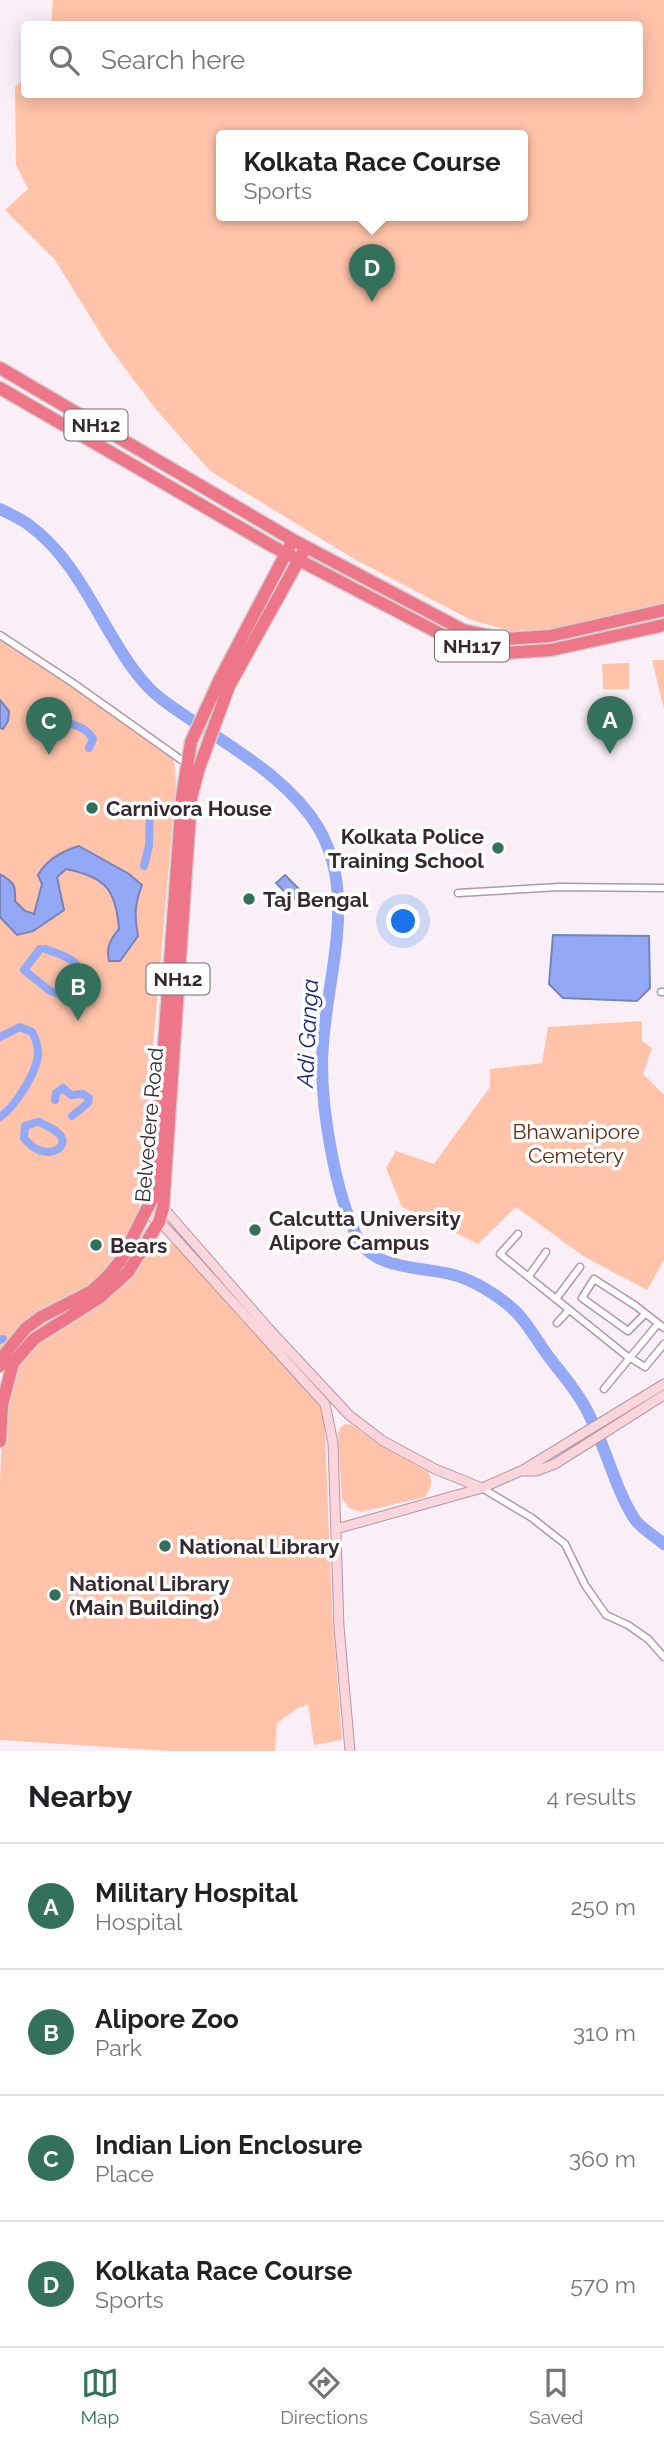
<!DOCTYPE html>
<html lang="en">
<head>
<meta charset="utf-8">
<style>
  :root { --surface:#fff; --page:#f2f2f2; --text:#202124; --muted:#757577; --line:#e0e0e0; --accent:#33715d }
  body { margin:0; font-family:Raleway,sans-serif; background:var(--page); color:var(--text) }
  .you { position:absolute; left:404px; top:922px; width:24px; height:24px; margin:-18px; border:5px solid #fff; border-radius:50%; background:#1a73e8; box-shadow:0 0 0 10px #1a73e833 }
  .badge { display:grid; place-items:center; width:46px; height:46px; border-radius:50%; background:var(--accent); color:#fff; font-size:23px; font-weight:700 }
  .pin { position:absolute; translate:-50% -58px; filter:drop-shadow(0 2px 4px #0008) }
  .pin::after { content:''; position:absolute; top:37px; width:24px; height:21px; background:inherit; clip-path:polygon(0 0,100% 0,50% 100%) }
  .popup { position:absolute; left:216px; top:130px; width:312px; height:91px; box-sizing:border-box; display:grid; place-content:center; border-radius:7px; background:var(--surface); filter:drop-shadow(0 2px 5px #0005); font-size:23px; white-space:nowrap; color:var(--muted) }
  .popup b { font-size:26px; color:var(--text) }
  .popup::after { content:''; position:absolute; left:50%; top:100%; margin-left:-14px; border:14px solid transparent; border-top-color:var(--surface) }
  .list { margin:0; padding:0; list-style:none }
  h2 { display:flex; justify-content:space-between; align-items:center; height:91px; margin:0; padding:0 28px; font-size:30px }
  h2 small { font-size:23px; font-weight:400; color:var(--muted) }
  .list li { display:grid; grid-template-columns:46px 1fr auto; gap:21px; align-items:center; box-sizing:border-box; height:126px; padding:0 28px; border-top:2px solid var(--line) }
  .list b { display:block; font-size:26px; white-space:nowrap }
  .list p { margin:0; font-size:23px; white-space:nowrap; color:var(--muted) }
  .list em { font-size:23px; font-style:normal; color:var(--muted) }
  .icon { flex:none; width:38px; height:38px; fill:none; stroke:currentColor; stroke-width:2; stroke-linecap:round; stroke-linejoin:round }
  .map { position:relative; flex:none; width:664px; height:1751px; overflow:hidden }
  .search { position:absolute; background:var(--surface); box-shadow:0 4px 18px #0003; left:21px; right:21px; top:21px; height:77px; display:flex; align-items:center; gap:18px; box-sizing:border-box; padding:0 24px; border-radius:7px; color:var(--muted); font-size:26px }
  .sheet { height:595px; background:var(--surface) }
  nav { display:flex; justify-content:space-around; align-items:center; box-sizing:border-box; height:98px; border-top:2px solid var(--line); background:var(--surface); font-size:19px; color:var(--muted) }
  nav a { display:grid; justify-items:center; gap:4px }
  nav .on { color:var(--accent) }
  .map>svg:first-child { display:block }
  .green { fill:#fec3a9; fill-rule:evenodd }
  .water { fill:#93a9f5; stroke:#7783ba; stroke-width:2 }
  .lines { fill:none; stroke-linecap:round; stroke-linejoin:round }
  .canal { stroke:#93a9f5; stroke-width:8 }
  .river { stroke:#93a9f5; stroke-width:12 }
  .street-casing { stroke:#b296a9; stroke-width:9 }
  .secondary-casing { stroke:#b296a9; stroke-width:11 }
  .highway-casing { stroke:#d3d0d2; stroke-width:15 }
  .street { stroke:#fff; stroke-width:6 }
  .secondary { stroke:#fad6dc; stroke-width:9 }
  .highway { stroke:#ee7689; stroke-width:12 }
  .poi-dot { fill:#33715d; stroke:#fff; stroke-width:2.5 }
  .labels { text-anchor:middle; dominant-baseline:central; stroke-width:7; stroke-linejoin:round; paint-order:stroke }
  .shield { fill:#fff; stroke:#726a6f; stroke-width:2 }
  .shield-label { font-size:19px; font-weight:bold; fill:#352a31 }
  .poi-label { font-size:21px; font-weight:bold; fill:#352a31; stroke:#fff; text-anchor:start }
  .street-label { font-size:21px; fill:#352a31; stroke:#fff }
  .park-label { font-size:21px; fill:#5e2a0f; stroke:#fff }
  .water-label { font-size:23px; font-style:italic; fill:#1b2378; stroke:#fff }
</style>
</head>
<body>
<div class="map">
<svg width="664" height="1751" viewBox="0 0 664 1751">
  <rect width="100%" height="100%" fill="#fbeff7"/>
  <path class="green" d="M53,0H664V604L550,629L511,631L471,620L356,560L210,471L154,407L107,344L55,260L5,210L28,189L16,165L15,87L24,80V94H640V24H51ZM222,136H522V216H222Z
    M0,641L81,693L174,759L176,783L139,1209L114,1264L92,1285L34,1315L13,1333L0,1353Z
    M652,660H664V709Z
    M629,663V689H603L602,664Z
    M642,1021V1041L652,1048L643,1074L664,1095V1260L647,1290L583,1256L516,1207L478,1244L402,1207L386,1168L396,1151L434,1164L490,1087V1069L542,1063L548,1027Z
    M150,1234L175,1245L324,1406L332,1611L342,1740L314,1745L308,1704L298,1708L277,1723L275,1751H170L0,1740V1481L3,1407L22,1352L126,1269Z
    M345,1424L352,1425L379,1445L428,1472C434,1481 431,1488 425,1497L361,1512L349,1508L342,1499L338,1434L340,1428Z"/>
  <path class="water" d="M0,700L9,711L8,721L3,729L0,728Z
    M79,846L129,874L142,885C135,903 134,916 138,936L120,961H109C106,947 110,940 119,929C116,890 106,877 66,869L57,877L64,910L33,931L17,935L0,917V874C14,882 16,885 15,901L25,911L34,914L42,884L38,875C47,859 62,851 79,846Z
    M285,875L302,892L293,900L276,883Z
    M553,935L649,936L650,988L637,1001L563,998L549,984Z"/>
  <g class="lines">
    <path class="canal" d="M48,735L51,725C64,719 86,726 93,739L89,748
      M144,866L149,846L150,810
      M40,949L24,970L50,991L72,998C90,964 76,960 45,949
      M0,1037L20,1027L32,1032C36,1039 38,1045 38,1054C37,1072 15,1107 0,1117
      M55,1100L56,1093L63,1088L71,1095L83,1094L89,1098L88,1103L72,1116
      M37,1122L25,1126L24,1138C45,1165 72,1147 59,1134C55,1129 45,1125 39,1122
      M0,1340L3,1339"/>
    <path class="river" d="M0,509C10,514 21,519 29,525C85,566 103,638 148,687C161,701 180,712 196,723C239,752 290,781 318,827C361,899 322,987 322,1064C322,1113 335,1190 356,1235C372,1270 417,1266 450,1274C472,1279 498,1295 514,1310C526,1321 536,1339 546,1353C559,1371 575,1388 585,1407C604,1440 614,1487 634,1518C640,1528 655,1536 664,1544"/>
    <defs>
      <path id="street" d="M0,635L73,683L187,764
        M458,893L559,887L664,888
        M661,992H664
        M518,1234L500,1254L628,1357
        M529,1276L546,1252
        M556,1299L580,1267
        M645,1314L628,1331L582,1298L594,1279L636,1306L664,1328
        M557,1323L569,1310
        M629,1357L645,1367L664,1344
        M604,1389L657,1325
        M482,1488L532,1518L565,1544L585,1585L606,1615L628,1625L648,1639L664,1657"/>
      <path id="secondary" d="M160,1204L269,1329L349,1415L383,1441L435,1469L482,1488
        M147,1213L165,1227L325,1404L333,1443L339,1627L350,1751
        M521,1471H536L555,1464L664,1395
        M336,1529L482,1488L523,1470L664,1384"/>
      <path id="highway" d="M0,368L293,540L463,630L504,639L550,636L664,610
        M0,388L272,546L458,643L503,653L551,650L664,625
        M0,1366L4,1355L26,1328L41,1317L92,1291L108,1276L121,1260L153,1197L182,797L191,742L219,681L293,540
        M0,1441L2,1405L13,1363L34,1339L99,1298L128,1272L159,1222L163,1208L191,798L199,768L229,686L306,547"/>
    </defs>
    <use href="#street" class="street-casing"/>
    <use href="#secondary" class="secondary-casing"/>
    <use href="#highway" class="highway-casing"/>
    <use href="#street" class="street"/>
    <use href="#secondary" class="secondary"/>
    <use href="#highway" class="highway"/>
  </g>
  <g class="poi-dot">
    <circle cx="92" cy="808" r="7"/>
    <circle cx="498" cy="848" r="7"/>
    <circle cx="249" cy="899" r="7"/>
    <circle cx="255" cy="1230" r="7"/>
    <circle cx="96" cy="1245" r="7"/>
    <circle cx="165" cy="1546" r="7"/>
    <circle cx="55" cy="1595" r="7"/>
  </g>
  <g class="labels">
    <g class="shield">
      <rect x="64.5" y="409.5" width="63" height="31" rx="5"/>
      <rect x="435" y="630.5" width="74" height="31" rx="5"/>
      <rect x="146.5" y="963.5" width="63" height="31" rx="5"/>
    </g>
    <g class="shield-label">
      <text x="96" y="425">NH12</text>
      <text x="472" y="646">NH117</text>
      <text x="178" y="979">NH12</text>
    </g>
    <g class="poi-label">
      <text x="106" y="808">Carnivora House</text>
      <text x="484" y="836" text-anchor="end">Kolkata Police<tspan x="484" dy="24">Training School</tspan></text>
      <text x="263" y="899">Taj Bengal</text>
      <text x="269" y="1218">Calcutta University<tspan x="269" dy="24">Alipore Campus</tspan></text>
      <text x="110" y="1245">Bears</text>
      <text x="179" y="1546">National Library</text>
      <text x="69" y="1583">National Library<tspan x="69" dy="24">(Main Building)</tspan></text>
    </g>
    <g class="street-label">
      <text transform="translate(149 1125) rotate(-85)">Belvedere Road</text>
    </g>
    <g class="park-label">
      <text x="576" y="1131">Bhawanipore<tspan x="576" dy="24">Cemetery</tspan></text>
    </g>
    <g class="water-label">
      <text transform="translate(307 1033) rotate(-87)">Adi Ganga</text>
    </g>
  </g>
</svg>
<div class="you"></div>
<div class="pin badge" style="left:610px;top:754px">A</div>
<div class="pin badge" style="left:78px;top:1021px">B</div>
<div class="pin badge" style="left:49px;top:755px">C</div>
<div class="pin badge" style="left:372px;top:302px">D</div>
<div class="popup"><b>Kolkata Race Course</b>Sports</div>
<div class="search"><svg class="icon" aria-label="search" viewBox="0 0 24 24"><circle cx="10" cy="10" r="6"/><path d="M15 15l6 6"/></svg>Search here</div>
</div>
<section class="sheet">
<h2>Nearby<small>4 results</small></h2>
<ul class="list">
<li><span class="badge">A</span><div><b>Military Hospital</b><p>Hospital</p></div><em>250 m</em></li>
<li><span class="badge">B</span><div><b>Alipore Zoo</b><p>Park</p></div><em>310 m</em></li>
<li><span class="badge">C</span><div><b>Indian Lion Enclosure</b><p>Place</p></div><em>360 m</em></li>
<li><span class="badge">D</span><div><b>Kolkata Race Course</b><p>Sports</p></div><em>570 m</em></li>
</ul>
</section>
<nav>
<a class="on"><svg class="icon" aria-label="map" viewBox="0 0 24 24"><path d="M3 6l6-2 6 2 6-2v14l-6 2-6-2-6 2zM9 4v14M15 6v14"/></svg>Map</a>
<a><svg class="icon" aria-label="directions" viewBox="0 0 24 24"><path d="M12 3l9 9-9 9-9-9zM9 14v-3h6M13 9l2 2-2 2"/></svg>Directions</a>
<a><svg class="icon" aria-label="saved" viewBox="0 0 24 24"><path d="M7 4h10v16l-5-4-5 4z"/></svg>Saved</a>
</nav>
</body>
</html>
